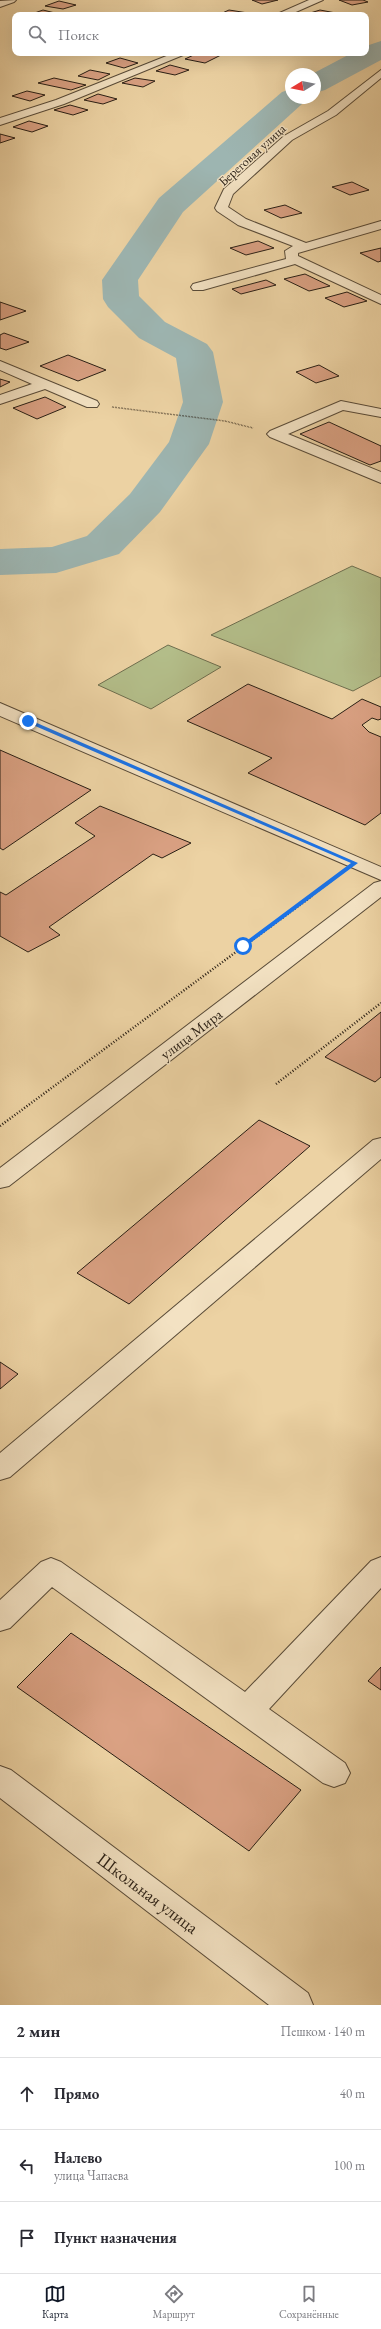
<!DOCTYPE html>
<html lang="ru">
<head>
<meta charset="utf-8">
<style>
  :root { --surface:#fff; --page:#f7f7f7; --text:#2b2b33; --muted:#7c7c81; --line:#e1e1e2; --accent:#111827 }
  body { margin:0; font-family:"EB Garamond",serif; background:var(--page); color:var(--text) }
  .compass { position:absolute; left:285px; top:68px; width:36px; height:36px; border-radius:50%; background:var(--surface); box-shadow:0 4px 16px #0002; rotate:260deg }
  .stop { position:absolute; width:12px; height:12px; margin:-9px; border:3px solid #1a73e8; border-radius:50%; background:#fff }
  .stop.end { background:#1a73e8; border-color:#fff; box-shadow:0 1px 4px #0008 }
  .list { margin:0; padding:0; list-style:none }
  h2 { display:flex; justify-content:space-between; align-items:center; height:52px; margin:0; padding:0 16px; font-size:17px }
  h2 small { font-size:13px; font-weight:400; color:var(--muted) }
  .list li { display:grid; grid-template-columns:26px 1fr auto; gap:12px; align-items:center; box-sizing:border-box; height:72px; padding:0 16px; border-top:1px solid var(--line) }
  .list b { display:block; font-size:15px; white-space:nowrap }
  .list p { margin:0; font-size:13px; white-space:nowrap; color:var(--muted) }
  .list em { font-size:13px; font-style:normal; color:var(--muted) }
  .icon { flex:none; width:22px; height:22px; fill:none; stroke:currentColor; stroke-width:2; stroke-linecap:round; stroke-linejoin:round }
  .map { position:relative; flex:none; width:381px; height:2005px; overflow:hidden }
  .search { position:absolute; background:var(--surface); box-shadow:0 4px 16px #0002; left:12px; right:12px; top:12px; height:44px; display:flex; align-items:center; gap:10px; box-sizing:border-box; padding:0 14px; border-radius:8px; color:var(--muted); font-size:15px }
  .sheet { height:268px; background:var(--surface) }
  nav { display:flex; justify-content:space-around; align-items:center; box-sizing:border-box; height:56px; border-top:1px solid var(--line); background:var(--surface); font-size:11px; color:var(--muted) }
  nav a { display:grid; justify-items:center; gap:2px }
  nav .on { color:var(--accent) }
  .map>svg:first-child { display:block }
  .green { fill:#b3bd89; stroke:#6e6e4e }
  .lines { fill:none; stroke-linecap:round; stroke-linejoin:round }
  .river { fill:#9db5b1; fill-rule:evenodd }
  .building { fill:#daa183; stroke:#281e14 }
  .minor-casing { stroke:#594b38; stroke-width:2 }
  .path-far2 { stroke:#281e14; stroke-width:1.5; stroke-dasharray:0.5 1; stroke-linecap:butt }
  .path-far1 { stroke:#281e14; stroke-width:2; stroke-dasharray:1 1.5; stroke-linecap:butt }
  .path { stroke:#281e14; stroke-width:2.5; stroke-dasharray:1 2; stroke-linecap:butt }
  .minor { fill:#f3e2c3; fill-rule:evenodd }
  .route { fill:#1a73e8 }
  .labels { text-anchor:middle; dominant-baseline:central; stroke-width:3; stroke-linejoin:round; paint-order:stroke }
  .far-street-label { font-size:13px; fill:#281e14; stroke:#f3e2c3 }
  .street-label { font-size:15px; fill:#281e14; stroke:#f3e2c3 }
  .near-street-label { font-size:18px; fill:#281e14; stroke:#f3e2c3 }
</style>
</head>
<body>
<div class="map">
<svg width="381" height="2005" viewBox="0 0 381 2005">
  <rect width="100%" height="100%" fill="#ecd2a3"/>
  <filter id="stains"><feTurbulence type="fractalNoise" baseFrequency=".005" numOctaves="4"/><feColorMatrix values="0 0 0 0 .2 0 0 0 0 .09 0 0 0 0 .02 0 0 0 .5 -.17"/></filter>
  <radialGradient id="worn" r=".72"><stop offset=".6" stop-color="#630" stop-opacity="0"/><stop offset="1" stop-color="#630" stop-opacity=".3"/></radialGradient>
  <path class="green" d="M352,566L381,578V676L353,691L211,635Z
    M168,645L221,667L151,709L98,685Z"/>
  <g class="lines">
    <path class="river" d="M381,41V60L325,90L315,93V74H312L352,53H366V46Z
      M291,89V98H307L302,104L183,212L138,280L139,296L165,322L207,344L213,352L223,402L209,444L160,512L119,554L56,573L0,575V549L52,547L87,536L130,494L169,442L183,402L176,358L139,338L108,307L103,299L102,280L159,198L282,92Z"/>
  </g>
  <path class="building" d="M252,0H278L262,4Z
    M339,0H363L368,2L352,5Z
    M59,1L76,5L63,9L45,6Z
    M43,10L59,14L29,15Z
    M229,10L248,13L218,15Z
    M320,10L341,14H307Z
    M198,53H220L223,54L205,63L185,59Z
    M120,58L138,63L124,68L106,63Z
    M170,65L189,70L175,75L156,71Z
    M90,70L110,74L98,80L78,76Z
    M54,78L86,85L71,90L38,83Z
    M135,78L155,81L143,87L122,83Z
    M27,91L45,95L30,101L12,96Z
    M98,94L117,99L103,104L84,100Z
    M70,105L88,110L73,115L54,110Z
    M29,121L48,126L32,132L13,127Z
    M0,134L15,138L0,143Z
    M352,182L369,190L350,195L332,187Z
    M285,205L302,213L281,218L264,210Z
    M258,241L274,248L246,255L230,248Z
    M381,248V261L378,262L360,253Z
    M305,274L330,286L309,291L284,279Z
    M266,280L276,285L241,294L232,289Z
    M347,292L367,301L344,307L325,298Z
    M0,302L26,311L0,320Z
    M4,333L29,342L6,350L0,348V335Z
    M68,355L106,370L78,381L40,366Z
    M319,365L339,376L316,383L296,372Z
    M0,379L10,382L0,387Z
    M45,397L66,407L37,419L13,408Z
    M329,422L381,446V461L370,465L300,434Z
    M248,684L332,719L362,699L381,707V719L378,720L372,718L362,725L369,732L381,737V813L365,825L248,773L272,758L187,721Z
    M0,750L91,790L3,850L0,848Z
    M100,806L191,843L162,858L153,854L49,927L60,935L28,952L0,936V892L6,895L95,836L75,823Z
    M381,1012V1077L375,1082L325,1057Z
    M259,1120L310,1146L129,1304L77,1273Z
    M0,1362L18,1374L0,1389Z
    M71,1633L301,1790L249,1851L17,1687Z
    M381,1667V1690L368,1681Z"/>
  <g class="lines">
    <defs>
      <path id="minor" d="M16,0L14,2L0,7V1Z
        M309,0H323L289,15H275Z
        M174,53H188L64,104L0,125V118L56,100Z
        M381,70V78L336,115L292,140L233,194L228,207L246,219L306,243L381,221V229L298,253V256L381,295V304L295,264L203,290H193L191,287L193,284L286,259L285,251L293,246L238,225L217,211L215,208L224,189L284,136L328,111Z
        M0,361L97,401L99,404L97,407H87L45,389L0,404V395L32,384L0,370Z
        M341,401L381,409V417L343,410L288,434L381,472V483L270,437L267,434L270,431Z
        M0,703L381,867V880L0,716Z
        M381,881V897L9,1186L0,1188V1168L374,883Z
        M381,1138V1159L10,1477L0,1480V1453L373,1140Z
        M381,1557V1588L269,1709L345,1763L350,1773L345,1783L334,1787L323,1783L52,1587L10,1628L0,1631V1600L41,1562L51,1558L61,1562L245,1692L371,1561Z
        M0,1766L11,1770L308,1993L313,2005H269L0,1798Z"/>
    </defs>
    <use href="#minor" class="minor-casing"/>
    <path class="path-far2" d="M112,407L225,421L253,428"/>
    <path class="path-far1" d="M310,897L334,879"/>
    <path class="path" d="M276,1084L381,1003
      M0,1126L312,896"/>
    <use href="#minor" class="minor"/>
  </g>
  <path class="route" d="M26,720H30L358,863L245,947H241V945L351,863L26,722Z"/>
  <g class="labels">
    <g class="far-street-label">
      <text transform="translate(252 155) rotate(-42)">Береговая улица</text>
    </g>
    <g class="street-label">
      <text transform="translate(191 1034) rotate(-37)">улица Мира</text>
    </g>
    <g class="near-street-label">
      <text transform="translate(148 1893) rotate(37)">Школьная улица</text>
    </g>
  </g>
  <rect width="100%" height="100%" filter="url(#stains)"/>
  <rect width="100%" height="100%" fill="url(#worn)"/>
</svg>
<svg class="compass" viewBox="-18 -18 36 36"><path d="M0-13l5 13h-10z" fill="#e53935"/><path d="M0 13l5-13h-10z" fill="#7c7c81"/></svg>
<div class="stop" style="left:243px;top:946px"></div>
<div class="stop end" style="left:28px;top:721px"></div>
<div class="search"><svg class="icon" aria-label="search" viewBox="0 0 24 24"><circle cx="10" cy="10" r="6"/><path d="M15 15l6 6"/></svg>Поиск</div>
</div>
<section class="sheet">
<h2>2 мин<small>Пешком · 140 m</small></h2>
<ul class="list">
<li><svg class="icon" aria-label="ahead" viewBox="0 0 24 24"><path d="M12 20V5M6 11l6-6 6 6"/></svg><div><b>Прямо</b></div><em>40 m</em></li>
<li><svg class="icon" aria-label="left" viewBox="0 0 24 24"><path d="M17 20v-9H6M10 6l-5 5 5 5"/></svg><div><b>Налево</b><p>улица Чапаева</p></div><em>100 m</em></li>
<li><svg class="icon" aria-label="arrive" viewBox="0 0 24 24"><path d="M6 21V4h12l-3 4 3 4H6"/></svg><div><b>Пункт назначения</b></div></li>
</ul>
</section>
<nav>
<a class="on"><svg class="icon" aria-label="map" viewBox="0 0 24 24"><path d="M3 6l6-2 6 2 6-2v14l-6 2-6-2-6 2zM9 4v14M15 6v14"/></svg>Карта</a>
<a><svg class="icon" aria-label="directions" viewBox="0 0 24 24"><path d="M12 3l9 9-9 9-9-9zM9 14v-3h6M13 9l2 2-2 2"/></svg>Маршрут</a>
<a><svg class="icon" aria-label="saved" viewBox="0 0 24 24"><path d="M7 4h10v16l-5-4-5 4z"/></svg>Сохранённые</a>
</nav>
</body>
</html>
